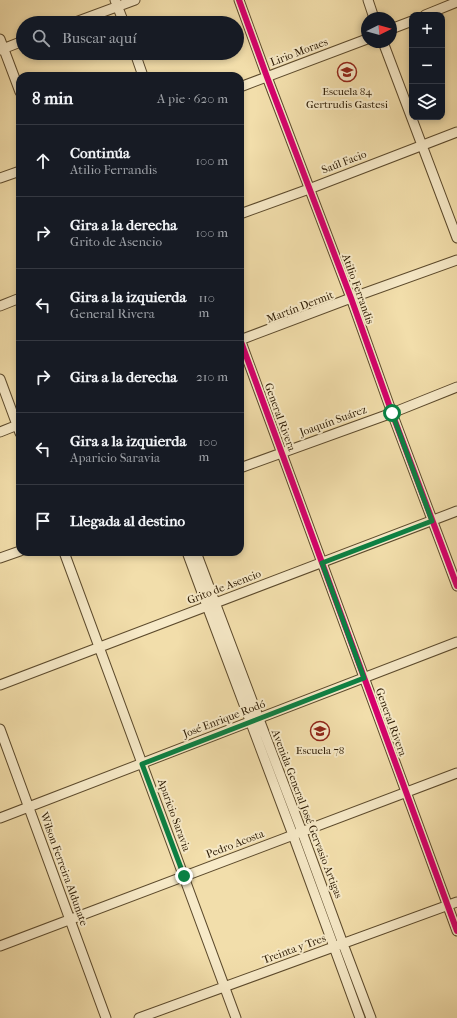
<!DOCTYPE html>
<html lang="es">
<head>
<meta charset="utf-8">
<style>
  :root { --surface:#171b24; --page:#242831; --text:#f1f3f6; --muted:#9ea1a6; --line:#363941 }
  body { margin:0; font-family:"IM FELL French Canon",serif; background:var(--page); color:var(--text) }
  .controls { position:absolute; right:12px; top:12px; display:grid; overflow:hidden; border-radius:8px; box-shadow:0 2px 6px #0003 }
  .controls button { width:36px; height:36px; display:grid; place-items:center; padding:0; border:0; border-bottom:1px solid var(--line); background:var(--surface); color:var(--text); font:20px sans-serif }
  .compass { position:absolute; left:361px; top:12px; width:36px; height:36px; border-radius:50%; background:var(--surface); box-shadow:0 2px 6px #0003; rotate:85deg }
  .stop { position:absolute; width:12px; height:12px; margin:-9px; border:3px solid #0b8043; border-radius:50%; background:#fff }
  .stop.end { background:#0b8043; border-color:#fff; box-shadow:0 1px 4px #0008 }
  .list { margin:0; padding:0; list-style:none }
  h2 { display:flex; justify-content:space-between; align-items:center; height:52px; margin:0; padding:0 16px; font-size:17px }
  h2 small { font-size:13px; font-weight:400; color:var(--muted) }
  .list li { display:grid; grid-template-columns:26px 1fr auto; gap:12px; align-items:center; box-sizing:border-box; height:72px; padding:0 16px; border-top:1px solid var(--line) }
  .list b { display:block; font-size:15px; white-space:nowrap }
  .list p { margin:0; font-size:13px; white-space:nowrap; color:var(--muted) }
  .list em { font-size:13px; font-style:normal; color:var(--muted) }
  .icon { flex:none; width:22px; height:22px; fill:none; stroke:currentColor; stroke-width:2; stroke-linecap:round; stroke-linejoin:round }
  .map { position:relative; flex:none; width:457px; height:1018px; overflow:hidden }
  .search { position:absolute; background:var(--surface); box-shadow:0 2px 6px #0003; left:16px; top:16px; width:228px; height:44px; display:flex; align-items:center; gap:10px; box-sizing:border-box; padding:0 14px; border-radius:22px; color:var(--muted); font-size:15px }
  .panel { position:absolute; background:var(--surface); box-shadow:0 2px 6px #0003; left:16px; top:72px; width:228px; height:484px; border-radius:12px }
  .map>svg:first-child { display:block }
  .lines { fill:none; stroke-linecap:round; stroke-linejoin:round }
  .minor-casing { stroke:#5c4a2c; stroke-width:11 }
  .minor { stroke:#f7eac8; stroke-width:9 }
  .cycleway-casing { stroke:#f7eac8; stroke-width:8 }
  .cycleway { stroke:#d6006c; stroke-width:6 }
  .route { stroke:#0b8043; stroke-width:5 }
  .labels { text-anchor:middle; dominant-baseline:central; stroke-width:4; stroke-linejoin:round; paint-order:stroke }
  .street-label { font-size:11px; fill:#2a1801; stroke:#f7eac8 }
  .poi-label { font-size:11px; fill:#2a1801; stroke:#f7eac8 }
</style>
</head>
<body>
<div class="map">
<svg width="457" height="1018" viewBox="0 0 457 1018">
  <rect width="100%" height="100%" fill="#f2deab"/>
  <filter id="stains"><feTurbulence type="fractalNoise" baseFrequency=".005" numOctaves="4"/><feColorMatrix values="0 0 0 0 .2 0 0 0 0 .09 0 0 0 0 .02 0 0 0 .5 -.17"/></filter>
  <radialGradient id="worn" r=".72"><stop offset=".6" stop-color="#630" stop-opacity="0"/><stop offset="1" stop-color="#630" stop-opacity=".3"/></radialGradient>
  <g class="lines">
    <defs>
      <path id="minor" d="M115,0L124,23
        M239,0L267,77L351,298L392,413L457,586
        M368,0L374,18
        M425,15L457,2
        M73,23L135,0
        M391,29L412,21
        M0,39L20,92
        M383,42L457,238
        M0,50L23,41
        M135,53L143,76
        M240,87L367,39
        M0,178L20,171
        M240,214L309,189L457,132
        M0,306L20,298
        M240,339L457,931
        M240,340L351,298L457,260
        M0,379L20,433
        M0,432L20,424
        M240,468L392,413L457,387
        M64,552L236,1018
        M187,552L207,606L293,835L360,1018
        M196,552L259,719L302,832L343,944L371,1018
        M0,558L20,551
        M0,685L457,511
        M0,729L106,1018
        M0,818L457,642
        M0,946L457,773
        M139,1018L457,902"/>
    </defs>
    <use href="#minor" class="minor-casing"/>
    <use href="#minor" class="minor"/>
    <defs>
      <path id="cycleway" d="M239,0L267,77L351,298L392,413L457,586
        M240,339L457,931"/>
    </defs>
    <use href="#cycleway" class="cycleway-casing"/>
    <use href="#cycleway" class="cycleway"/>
  </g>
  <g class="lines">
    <path class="route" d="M184,876L142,764L364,678L322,563L432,521L392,413"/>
  </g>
  <defs>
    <symbol id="school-ring" viewBox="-11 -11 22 22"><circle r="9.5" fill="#f7eac8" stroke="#8f2418" stroke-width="1.5"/><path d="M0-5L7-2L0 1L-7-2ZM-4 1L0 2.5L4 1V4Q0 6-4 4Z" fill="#8f2418"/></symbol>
  </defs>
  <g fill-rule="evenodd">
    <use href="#school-ring" x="336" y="61" width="22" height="22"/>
    <use href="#school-ring" x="309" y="720" width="22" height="22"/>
  </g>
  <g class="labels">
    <g class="street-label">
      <text transform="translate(299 52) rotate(-21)">Lirio Moraes</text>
      <text transform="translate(344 162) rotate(-21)">Saúl Facio</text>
      <text transform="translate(358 289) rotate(70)">Atilio Ferrandis</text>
      <text transform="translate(300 307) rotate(-21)">Martín Dermit</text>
      <text transform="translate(280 417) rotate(70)">General Rivera</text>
      <text transform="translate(333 421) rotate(-20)">Joaquín Suárez</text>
      <text transform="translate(224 587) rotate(-21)">Grito de Asencio</text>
      <text transform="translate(224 719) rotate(-21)">José Enrique Rodó</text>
      <text transform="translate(391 722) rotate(70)">General Rivera</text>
      <text transform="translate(307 814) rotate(69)">Avenida General José Gervasio Artigas</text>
      <text transform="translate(174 815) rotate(70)">Aparicio Saravia</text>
      <text transform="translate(235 844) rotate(-21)">Pedro Acosta</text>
      <text transform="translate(64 869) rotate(70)">Wilson Ferreira Aldunate</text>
      <text transform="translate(294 949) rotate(-20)">Treinta y Tres</text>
    </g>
    <g class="poi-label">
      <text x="347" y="91">Escuela 84<tspan x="347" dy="13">Gertrudis Gastesi</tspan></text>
      <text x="320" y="750">Escuela 78</text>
    </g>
  </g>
  <rect width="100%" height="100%" filter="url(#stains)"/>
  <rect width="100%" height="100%" fill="url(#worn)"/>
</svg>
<div class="controls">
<button>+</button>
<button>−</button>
<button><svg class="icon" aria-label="layers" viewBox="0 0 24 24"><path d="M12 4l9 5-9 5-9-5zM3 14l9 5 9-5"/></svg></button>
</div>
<svg class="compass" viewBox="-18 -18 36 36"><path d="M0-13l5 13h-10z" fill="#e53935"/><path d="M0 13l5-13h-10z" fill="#9ea1a6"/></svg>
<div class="stop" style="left:392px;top:413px"></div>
<div class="stop end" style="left:184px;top:876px"></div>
<div class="search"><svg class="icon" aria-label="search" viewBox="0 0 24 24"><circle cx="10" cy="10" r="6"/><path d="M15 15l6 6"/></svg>Buscar aquí</div>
<section class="panel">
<h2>8 min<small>A pie · 620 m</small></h2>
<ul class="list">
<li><svg class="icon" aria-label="ahead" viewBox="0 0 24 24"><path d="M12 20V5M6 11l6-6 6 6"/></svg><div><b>Continúa</b><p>Atilio Ferrandis</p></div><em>100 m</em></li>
<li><svg class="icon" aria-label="right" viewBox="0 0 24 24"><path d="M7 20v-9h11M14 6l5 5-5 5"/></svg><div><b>Gira a la derecha</b><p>Grito de Asencio</p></div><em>100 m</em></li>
<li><svg class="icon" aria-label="left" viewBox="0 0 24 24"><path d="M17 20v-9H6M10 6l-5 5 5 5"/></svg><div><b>Gira a la izquierda</b><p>General Rivera</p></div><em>110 m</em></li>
<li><svg class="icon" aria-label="right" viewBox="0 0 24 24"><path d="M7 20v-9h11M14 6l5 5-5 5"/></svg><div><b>Gira a la derecha</b></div><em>210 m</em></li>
<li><svg class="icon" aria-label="left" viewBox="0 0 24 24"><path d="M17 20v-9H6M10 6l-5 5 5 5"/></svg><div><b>Gira a la izquierda</b><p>Aparicio Saravia</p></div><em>100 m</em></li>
<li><svg class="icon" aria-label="arrive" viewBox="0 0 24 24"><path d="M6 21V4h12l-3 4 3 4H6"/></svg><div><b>Llegada al destino</b></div></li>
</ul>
</section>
</div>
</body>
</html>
